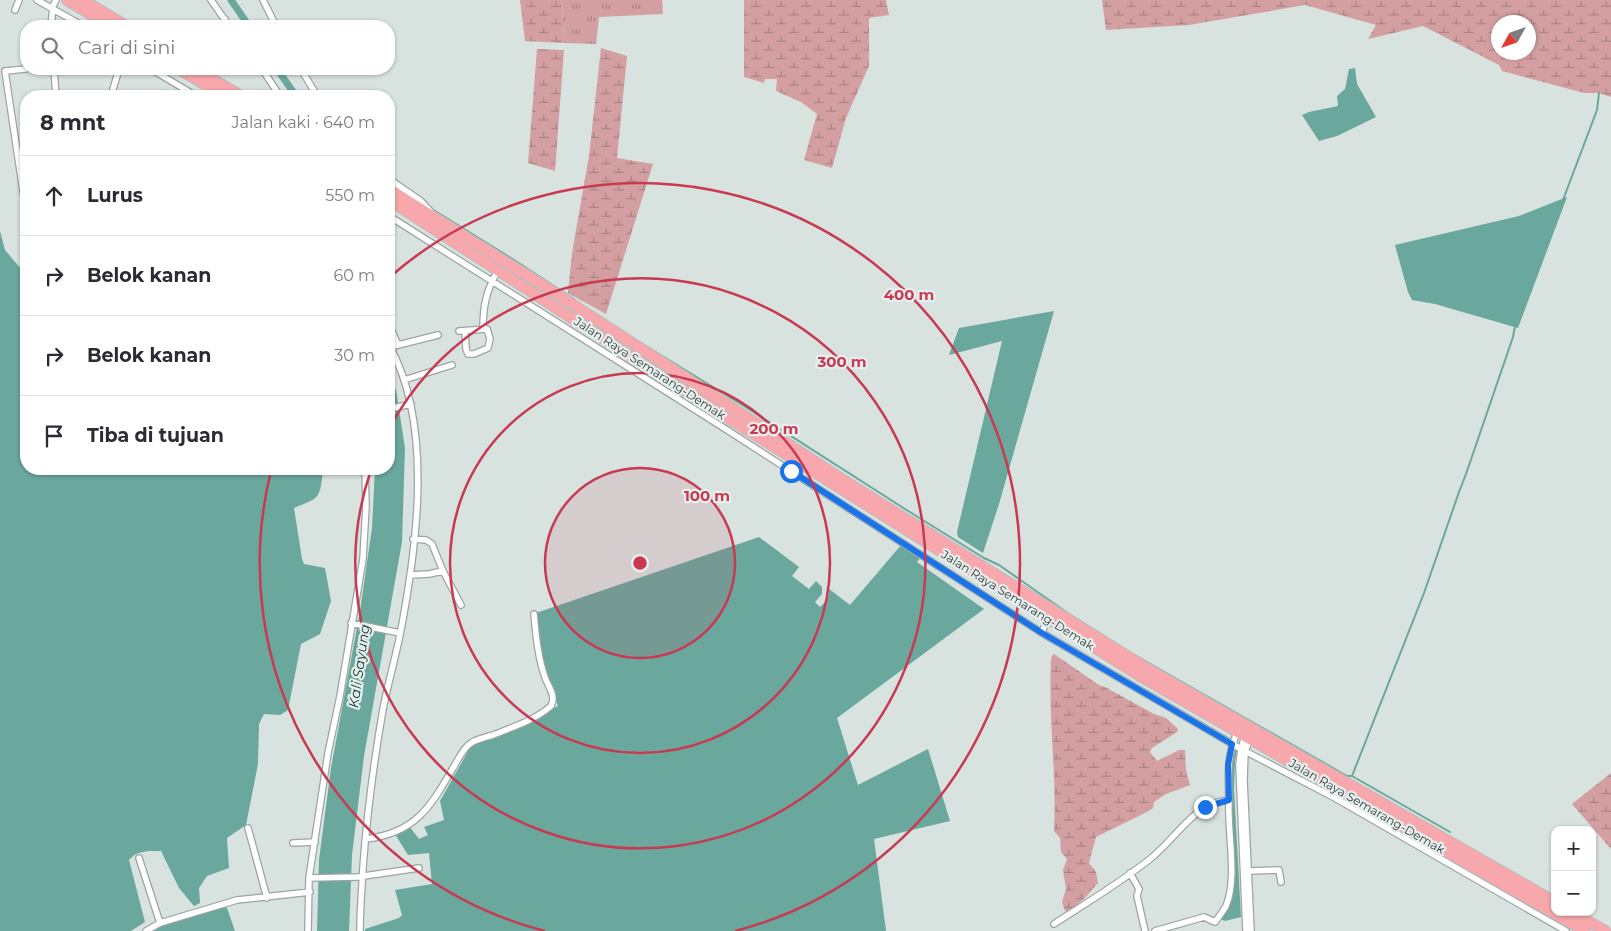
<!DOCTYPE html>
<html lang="id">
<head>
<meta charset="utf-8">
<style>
  :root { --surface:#fff; --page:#f2f2f3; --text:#2b2b33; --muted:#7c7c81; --line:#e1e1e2 }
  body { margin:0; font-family:Montserrat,sans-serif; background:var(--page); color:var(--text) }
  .controls { position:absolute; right:15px; bottom:15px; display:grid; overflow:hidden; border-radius:10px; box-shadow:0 1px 4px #0004 }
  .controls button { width:45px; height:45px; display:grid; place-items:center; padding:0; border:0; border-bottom:1px solid var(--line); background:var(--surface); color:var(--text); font:25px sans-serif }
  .compass { position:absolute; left:1491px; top:15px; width:45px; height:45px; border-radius:50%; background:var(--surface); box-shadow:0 1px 4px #0004; rotate:230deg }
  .stop { position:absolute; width:15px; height:15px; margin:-11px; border:4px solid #1a73e8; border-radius:50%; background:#fff }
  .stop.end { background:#1a73e8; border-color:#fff; box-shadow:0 1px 5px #0008 }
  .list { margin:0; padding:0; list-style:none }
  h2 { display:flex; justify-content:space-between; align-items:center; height:65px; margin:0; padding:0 20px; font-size:21px }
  h2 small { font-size:16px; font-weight:400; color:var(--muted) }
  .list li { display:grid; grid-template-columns:32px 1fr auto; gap:15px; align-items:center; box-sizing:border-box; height:80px; padding:0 20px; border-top:1px solid var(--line) }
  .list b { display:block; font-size:19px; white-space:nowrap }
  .list em { font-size:16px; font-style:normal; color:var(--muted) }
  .icon { flex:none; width:28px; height:28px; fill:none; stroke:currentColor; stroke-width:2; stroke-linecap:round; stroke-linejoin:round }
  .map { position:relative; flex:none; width:1611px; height:931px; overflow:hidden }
  .search { position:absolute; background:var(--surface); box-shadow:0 1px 4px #0004; left:20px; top:20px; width:375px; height:55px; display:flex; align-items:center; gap:12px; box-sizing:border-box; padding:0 18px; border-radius:20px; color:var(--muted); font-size:19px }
  .panel { position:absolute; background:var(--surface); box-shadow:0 1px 4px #0004; left:20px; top:90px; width:375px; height:385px; border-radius:20px }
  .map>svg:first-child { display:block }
  .grass { fill:url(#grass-tufts) }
  .wetland { fill:url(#wetland-marsh); fill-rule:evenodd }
  .water { fill:#6aa79c }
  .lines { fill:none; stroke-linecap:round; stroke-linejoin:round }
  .stream { stroke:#6aa79c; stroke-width:2 }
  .canal { stroke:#6aa79c; stroke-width:7 }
  .street-casing { stroke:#9ca5a3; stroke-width:8 }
  .highway-casing { stroke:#bbbcbc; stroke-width:12 }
  .street { stroke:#fff; stroke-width:5.5 }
  .highway { stroke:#f8a8ad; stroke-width:10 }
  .route { stroke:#1a73e8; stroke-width:6 }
  .ring { fill:none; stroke:#c93952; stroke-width:2.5 }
  .labels { text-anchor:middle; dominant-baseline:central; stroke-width:4.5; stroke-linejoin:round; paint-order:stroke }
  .street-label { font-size:12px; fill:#363a39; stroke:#e5efed }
  .water-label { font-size:14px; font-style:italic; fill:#11302b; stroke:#e5efed }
  .centre { fill:#c93952; stroke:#e5efed; stroke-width:2.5 }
  .ring-label { font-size:15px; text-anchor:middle; font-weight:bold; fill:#c93952; stroke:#e5efed; stroke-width:4.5; stroke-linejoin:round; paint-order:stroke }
</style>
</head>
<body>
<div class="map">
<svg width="1611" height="931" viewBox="0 0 1611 931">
  <defs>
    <pattern id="grass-tufts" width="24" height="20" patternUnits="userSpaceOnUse" patternTransform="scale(1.25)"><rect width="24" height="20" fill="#d39fa1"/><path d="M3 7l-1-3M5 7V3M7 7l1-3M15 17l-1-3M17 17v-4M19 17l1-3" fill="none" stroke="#ac8384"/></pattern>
    <pattern id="wetland-marsh" width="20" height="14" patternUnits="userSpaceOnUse" patternTransform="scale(1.25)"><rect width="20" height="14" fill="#d39fa1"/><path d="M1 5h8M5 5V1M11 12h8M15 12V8" fill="none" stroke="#ac8384"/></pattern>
  </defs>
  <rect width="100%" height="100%" fill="#d8e2df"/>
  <path class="grass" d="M562,0H662L663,14L599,17L596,44L564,43Z"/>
  <path class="wetland" d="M520,0H562L564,43L525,41Z
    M744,0H886L889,15L869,18V66L846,118L832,168L804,160L817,114L801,102L776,91L777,79H765L764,83L744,77Z
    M1102,0H1611V97L1599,93H1584L1502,71L1499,65L1423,26L1368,39L1376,25L1305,5L1189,25L1106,30ZM1498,22H1528V52H1498Z
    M601,48L627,56L617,158L653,164L606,314L568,293L572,253L589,156Z
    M537,49L564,50L555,171L528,163Z
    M1054,654L1099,685L1105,687L1154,714L1166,718L1178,729L1177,732L1152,748L1150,752L1157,761L1179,750H1185L1186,770L1190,785L1166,794L1154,802L1153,808L1147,812L1096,837L1089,863L1096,872L1098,883L1084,899L1068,911H1065L1062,902L1066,889L1063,870L1067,859L1061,852L1060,838L1054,831C1057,774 1048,717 1051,660L1052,656Z
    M1611,773V849L1572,804Z"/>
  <path class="water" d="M1355,68L1357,84L1376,117L1337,136L1319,141L1302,115L1309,112L1338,106L1337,96L1345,89L1349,69Z
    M1567,197L1518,328L1435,304L1412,300L1408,292L1395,245L1519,216Z
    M0,231L5,250L26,275V469H322L323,472C319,500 320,497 294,508L302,559L304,564L325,568L331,601L320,634L301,644L288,710L280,715L264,714L259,724L258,764L246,825L227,838L229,868L207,876L199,888L200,903L194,906L179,888L161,851C148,851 137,850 129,860L145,922L131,931H0Z
    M1054,311L999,504L983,553L958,537L957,532L1002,341L949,355L959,328Z
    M389,377L396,390L405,448L402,542L364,756L352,855L349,931H317L319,860L331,768L360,611L372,528L375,469H389Z
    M759,537L799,567L792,576L809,589L816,581L822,587V594L815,602L820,607L828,599L829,589L850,605L902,544L921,557L917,562L984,609L837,718L858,785L928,749L950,821L874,839L886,931H365V929L399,918L402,915L395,890L432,884L429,853L408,855L395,834L409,826L419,839L428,835L424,827L444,820L440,801L471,746L523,724L558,706L546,676L538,646L536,613Z
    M1234,749L1237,750L1235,760L1234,790L1241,917L1225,921L1220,919L1233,884L1228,771Z
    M220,906L227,908L235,931H153L176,919Z"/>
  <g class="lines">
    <path class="stream" d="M389,182L400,190
      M1563,200L1597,110L1599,93
      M432,209L514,260L574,299
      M636,340L744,406L905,509L984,558L999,565L1069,614L1131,653L1347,776H1352L1450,832
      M1352,776L1424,593L1459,492L1466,474L1513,337L1515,326"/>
    <path class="canal" d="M231,0L249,26
      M277,69L296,96"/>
    <defs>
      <path id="street" d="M37,0L83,26
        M211,0L229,26
        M263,0L276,26
        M15,10L19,0
        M51,26L53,6L56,0
        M220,26L225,19
        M26,69L5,71L26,211
        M54,69L56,96
        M151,69L196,96
        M262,69L280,96
        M301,69L317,96
        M204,86L209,93L214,96
        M111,96L119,69
        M389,179L421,201L431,212
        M389,216L724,428L1042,633L1241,749L1335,798L1566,931
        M389,325L398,345
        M483,329C483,306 486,291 498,270
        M459,331L487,329L490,339L488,348L474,354H468L466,349L465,331
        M390,347L438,335
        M404,380L452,365
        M389,409L411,404
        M413,539L426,540L432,544L443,571L461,605
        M410,575L429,574L443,571
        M351,623L400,633
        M1042,633L1047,618
        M1245,736L1241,749L1239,765L1246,931
        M1250,739L1245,751L1244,781L1251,931
        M248,828L267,898
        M366,839C415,833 430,808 453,768C458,760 463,748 471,743C477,739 486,737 493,735C513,727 535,720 551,706C556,697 550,689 546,680C538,659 536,636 534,614
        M293,843L315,842
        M139,858L160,923
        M1249,871L1279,870L1281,882
        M1130,873L1139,889L1137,896L1145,931
        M309,878L357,877L419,868
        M1054,924C1086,903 1120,883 1150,859C1176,839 1193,803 1229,800C1228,772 1227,758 1237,732
        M146,931L160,923L237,900L310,892
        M308,931L309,878L328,753L340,696L363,559L366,506L365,469
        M360,931C360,909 362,888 363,867C367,814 374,761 383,709C388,684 395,659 400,635C417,547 434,425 389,345
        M1155,931L1204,917L1215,922C1219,917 1223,911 1226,906C1238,878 1227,831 1229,800"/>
      <path id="highway" d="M67,0L110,26
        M83,0L126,26
        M179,69L225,96
        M195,69L241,96
        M389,189L549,289L848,483L1148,669L1555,902
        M389,200L669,381L1140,676L1585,931
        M1572,912L1605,931"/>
    </defs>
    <use href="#street" class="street-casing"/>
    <use href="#highway" class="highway-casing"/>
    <use href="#street" class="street"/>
    <use href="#highway" class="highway"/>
  </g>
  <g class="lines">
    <path class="route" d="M791,471L1042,633L1232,744L1228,765L1229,800L1205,807"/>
  </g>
  <circle cx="640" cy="563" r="95" fill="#c93952" fill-opacity=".12"/>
  <g class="ring">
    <circle cx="640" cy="563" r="95"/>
    <circle cx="640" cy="563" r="190"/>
    <path d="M390 427A285 285 0 1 1 371 470"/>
    <path d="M545 931A380 380 0 0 1 271 471M391 276A380 380 0 1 1 735 931"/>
  </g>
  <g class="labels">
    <g class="street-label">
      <text transform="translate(650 368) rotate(33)">Jalan Raya Semarang-Demak</text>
      <text transform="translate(1018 600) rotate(32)">Jalan Raya Semarang-Demak</text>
      <text transform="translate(1367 806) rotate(30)">Jalan Raya Semarang-Demak</text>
    </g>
    <g class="water-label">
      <text transform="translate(359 666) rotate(-82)">Kali Sayung</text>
    </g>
  </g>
  <circle cx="640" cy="563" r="8" class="centre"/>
  <g class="ring-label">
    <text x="909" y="300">400 m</text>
    <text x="842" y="367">300 m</text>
    <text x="774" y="434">200 m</text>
    <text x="707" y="501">100 m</text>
  </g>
</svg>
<div class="controls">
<button>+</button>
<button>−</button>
</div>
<svg class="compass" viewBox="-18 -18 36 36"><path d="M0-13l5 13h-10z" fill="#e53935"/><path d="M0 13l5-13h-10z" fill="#7c7c81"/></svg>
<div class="stop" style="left:791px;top:471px"></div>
<div class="stop end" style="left:1205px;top:807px"></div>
<div class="search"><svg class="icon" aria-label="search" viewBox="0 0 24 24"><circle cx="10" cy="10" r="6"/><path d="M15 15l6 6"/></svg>Cari di sini</div>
<section class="panel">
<h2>8 mnt<small>Jalan kaki · 640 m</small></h2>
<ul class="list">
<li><svg class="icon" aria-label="ahead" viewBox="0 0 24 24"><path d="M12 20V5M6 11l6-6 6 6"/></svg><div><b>Lurus</b></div><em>550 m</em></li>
<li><svg class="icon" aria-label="right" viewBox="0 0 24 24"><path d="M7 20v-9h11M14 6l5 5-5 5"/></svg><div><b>Belok kanan</b></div><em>60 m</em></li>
<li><svg class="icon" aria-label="right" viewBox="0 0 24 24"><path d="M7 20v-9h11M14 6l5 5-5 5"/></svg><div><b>Belok kanan</b></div><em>30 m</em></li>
<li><svg class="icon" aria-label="arrive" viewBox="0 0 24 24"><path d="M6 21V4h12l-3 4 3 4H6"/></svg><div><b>Tiba di tujuan</b></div></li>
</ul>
</section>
</div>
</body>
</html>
